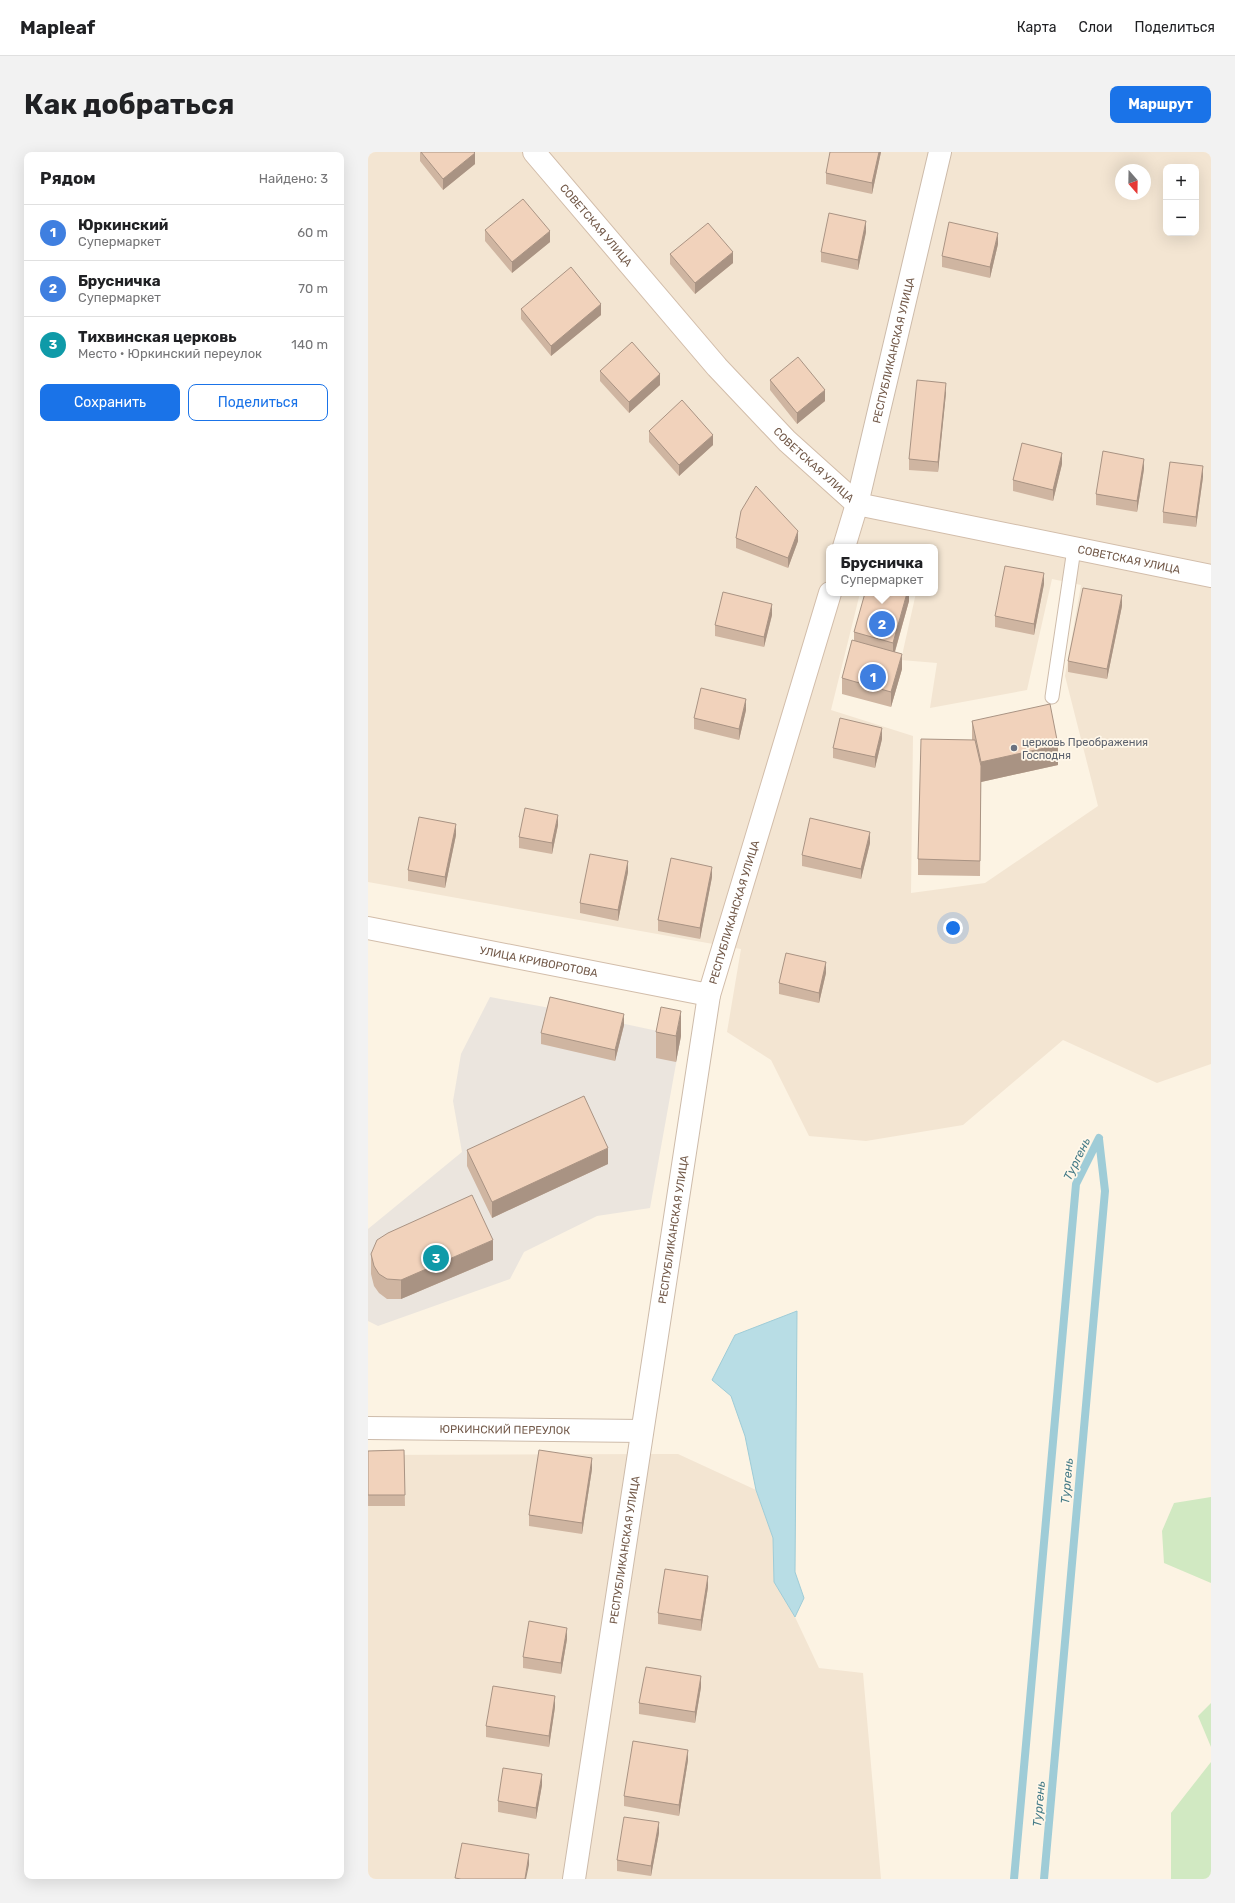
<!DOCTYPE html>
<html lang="ru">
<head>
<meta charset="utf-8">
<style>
  :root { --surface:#fff; --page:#f2f2f2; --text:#202124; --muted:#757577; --line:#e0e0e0; --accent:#1a73e8 }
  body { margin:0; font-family:Rubik,sans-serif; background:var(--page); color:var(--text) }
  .controls { position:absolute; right:12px; top:12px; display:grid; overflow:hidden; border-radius:8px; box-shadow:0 4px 16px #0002 }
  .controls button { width:36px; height:36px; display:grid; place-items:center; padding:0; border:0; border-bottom:1px solid var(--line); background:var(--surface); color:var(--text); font:20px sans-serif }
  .compass { position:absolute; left:747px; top:12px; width:36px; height:36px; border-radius:50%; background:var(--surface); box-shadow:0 4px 16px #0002; rotate:160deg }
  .you { position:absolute; left:585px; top:776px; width:14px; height:14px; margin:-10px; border:3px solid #fff; border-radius:50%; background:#1a73e8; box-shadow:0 0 0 6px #1a73e833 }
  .badge { display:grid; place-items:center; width:26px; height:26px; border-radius:50%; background:var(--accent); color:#fff; font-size:13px; font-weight:700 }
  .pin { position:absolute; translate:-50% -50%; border:2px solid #fff; box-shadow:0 1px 4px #0006 }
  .popup { position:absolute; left:458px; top:392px; width:112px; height:52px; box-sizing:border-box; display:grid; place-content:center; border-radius:8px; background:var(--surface); filter:drop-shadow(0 1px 3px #0005); font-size:13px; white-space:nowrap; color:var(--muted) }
  .popup b { font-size:15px; color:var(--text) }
  .popup::after { content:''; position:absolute; left:50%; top:100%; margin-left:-8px; border:8px solid transparent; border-top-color:var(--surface) }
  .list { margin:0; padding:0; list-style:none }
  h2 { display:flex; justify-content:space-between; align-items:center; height:52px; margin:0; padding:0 16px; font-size:17px }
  h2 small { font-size:13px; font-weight:400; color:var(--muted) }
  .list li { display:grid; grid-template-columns:26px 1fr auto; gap:12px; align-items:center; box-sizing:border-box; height:56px; padding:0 16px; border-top:1px solid var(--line) }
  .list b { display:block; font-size:15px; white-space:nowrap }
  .list p { margin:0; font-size:13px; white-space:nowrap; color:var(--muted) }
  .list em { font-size:13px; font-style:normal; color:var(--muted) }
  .actions { display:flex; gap:8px; padding:12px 16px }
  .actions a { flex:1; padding:9px 0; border:1px solid var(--accent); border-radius:8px; text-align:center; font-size:14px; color:var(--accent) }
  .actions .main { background:var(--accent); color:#fff }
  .map { position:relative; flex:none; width:843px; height:1727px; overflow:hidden; border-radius:8px }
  header { display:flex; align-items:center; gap:24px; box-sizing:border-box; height:56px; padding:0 20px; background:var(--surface); border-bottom:1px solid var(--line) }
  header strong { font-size:19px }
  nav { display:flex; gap:22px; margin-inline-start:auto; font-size:14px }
  .intro { display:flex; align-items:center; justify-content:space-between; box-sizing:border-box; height:96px; padding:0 24px }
  h1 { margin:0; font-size:28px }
  .button { padding:10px 18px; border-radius:8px; background:var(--accent); color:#fff; font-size:14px; font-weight:700 }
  main { display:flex; gap:24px; padding:0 24px }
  aside { flex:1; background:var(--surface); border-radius:8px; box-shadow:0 4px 16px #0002 }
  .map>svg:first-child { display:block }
  .residential { fill:#f3e5d2; fill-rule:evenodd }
  .industrial { fill:#ebe5de }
  .green { fill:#d1e9c2 }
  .water { fill:#b8dde5; stroke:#9fccd7 }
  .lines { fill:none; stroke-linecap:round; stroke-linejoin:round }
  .stream { stroke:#9fccd7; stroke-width:8 }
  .lane-casing { stroke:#cdbbaa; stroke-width:15 }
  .street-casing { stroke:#cdbbaa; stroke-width:24 }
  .secondary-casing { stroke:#d2bdaa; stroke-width:24 }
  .lane { stroke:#fff; stroke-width:13 }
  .street { stroke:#fff; stroke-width:22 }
  .secondary { stroke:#fff; stroke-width:22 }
  .wall { fill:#cfb5a1 }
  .shaded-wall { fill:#a99383 }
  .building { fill:#f1d2bb; stroke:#a99383 }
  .worship-dot { fill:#6b7280; stroke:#fff7e9; stroke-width:1.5 }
  .labels { text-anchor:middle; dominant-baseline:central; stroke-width:3.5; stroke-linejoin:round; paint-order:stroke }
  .street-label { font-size:11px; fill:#735a4a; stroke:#fff7e9 }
  .worship-label { font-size:11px; fill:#5b616d; stroke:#fff7e9; text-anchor:start }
  .water-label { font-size:12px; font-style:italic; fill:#447a86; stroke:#fff7e9 }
</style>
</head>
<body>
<header>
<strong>Mapleaf</strong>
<nav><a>Карта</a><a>Слои</a><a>Поделиться</a></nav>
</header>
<div class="intro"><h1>Как добраться</h1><a class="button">Маршрут</a></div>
<main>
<aside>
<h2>Рядом<small>Найдено: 3</small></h2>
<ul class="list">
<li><span class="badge" style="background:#3f7fe0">1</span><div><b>Юркинский</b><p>Супермаркет</p></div><em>60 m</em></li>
<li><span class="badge" style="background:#3f7fe0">2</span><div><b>Брусничка</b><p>Супермаркет</p></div><em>70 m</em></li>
<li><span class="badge" style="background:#0f9aa8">3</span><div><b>Тихвинская церковь</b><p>Место · Юркинский переулок</p></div><em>140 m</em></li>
</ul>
<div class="actions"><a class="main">Сохранить</a><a>Поделиться</a></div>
</aside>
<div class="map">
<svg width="843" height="1727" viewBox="0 0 843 1727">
  <rect width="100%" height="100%" fill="#fcf3e3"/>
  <path class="residential" d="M0,0H843V912L789,931L695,888L595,973L498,989L441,984L403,908L359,880L373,797L0,730ZM798,15H828V81H798ZM753,18H777V42H753ZM461,395H567V441H548L533,508L569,511L562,556L659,538L684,427L713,433L697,524L730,654L617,731L543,741L545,584L463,558L492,441H461Z
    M287,1302H310L388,1338L405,1386L406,1430L427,1465L451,1516L495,1521L513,1727H0V1303Z"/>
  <path class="industrial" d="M122,845L182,856L313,884L282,1056L229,1064L156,1100L142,1127L10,1174L0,1169V1077L94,1000L85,949L93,902Z"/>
  <path class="green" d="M843,1345V1431L796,1411L794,1379L806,1351Z
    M843,1551V1595L830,1564Z
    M843,1610V1727H803V1661Z"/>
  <path class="water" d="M429,1159L427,1420L436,1446L427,1465L406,1430L405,1386L388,1338L377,1284L363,1244L344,1228L367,1183Z"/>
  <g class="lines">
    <path class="stream" d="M646,1727L708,1032L731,986
      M676,1727L737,1039L731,987"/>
    <defs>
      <path id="lane" d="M684,545L706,397"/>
      <g id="street">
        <path id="s1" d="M489,352L572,0"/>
        <path id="s2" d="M0,1276L274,1279"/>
        <path id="s3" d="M206,1727L341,843"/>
      </g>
      <g id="secondary">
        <path id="s4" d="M166,0L349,215L419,289L489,352L843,424"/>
        <path d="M476,395L489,352"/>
        <path id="s5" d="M0,776L341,843L462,441"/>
      </g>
    </defs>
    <use href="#lane" class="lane-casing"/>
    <use href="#street" class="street-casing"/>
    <use href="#secondary" class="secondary-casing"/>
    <use href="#lane" class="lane"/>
    <use href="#street" class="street"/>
    <use href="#secondary" class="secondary"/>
  </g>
  <path class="wall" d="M52,0H106L107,12L75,38L52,9Z
    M513,0L504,42L458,32V21Z
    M117,78L182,90L144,121L117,89Z
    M498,80L490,118L453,110V100Z
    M630,92L622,126L574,115V104Z
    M302,102L365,111L327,142L302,112Z
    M153,157L233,163L183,204L153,167Z
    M232,219L292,233L261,261L232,229Z
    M402,228L457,249L429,272L402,238Z
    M578,241L570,320L541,318V307Z
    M281,279L345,293L311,324L281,290Z
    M694,312L685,349L645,339V328Z
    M776,317L769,360L728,353V342Z
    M835,325L828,375L795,371V360Z
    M368,386L430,389L420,416L368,396Z
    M676,432L666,483L627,475V464Z
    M541,441V449L527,500L534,517L523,555L474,542V526L486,489V480Z
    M754,454L739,527L700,520V509Z
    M404,463L396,495L347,484V473Z
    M378,558L371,588L326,577V566Z
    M604,569L690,613L613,630L612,724L550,723V707L604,588Z
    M514,587L507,616L465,606V596Z
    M190,673L184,702L151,696V685Z
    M88,683L77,736L40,729V718Z
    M502,691L493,727L434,714V703Z
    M260,720L250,769L212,761V751Z
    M344,725L332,787L290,779V768Z
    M458,821L451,851L411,842V831Z
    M256,873L247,909L173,892V881Z
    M288,880L313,884L308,910L288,906Z
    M99,998L240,1012L124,1066L99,1014Z
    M3,1102L125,1108L33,1147H19L11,1141L6,1134L3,1122Z
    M36,1298L37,1354H0V1299Z
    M224,1317L214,1382L161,1374V1363Z
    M340,1435L333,1479L290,1472V1461Z
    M199,1487L193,1522L155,1516V1505Z
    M333,1535L327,1571L271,1562V1551Z
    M187,1555L181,1595L118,1585V1574Z
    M320,1608L311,1664L256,1654V1644Z
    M174,1633L168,1667L130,1660V1649Z
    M291,1681L283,1724L249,1719V1708Z"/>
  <path class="shaded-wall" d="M511,0H513L504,42V31Z
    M107,1V12L75,38V27Z
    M498,69V80L490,118V108Z
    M182,79V90L144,121V110Z
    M630,81V92L622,126V115Z
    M365,100V111L327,142V131Z
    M233,152V163L183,204V194Z
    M292,222V233L261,261V250Z
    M578,231V241L570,320V310Z
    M457,238V249L429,272V261Z
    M345,283V293L311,324V313Z
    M694,301V312L685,349V338Z
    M776,307V317L769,360V349Z
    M835,314V325L828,375V365Z
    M430,379V389L420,416V406Z
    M676,421V432L666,483V472Z
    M539,441H541V449L525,506V491Z
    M754,443V454L739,527V517Z
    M404,452V463L396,495V485Z
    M534,502V517L523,555V540Z
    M378,547V558L371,588V577Z
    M514,576V587L507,616V605Z
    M690,593V613L613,630V610Z
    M190,663V673L184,702V691Z
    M88,672V683L77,736V725Z
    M502,680V691L493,727V717Z
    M260,709V720L250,769V758Z
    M344,715V725L332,787V776Z
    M458,810V821L451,851V841Z
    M313,859V884L308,910V884Z
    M256,862V873L247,909V898Z
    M240,996V1012L124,1066V1050Z
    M125,1088V1108L33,1147V1128Z
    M224,1306V1317L214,1382V1371Z
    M340,1424V1435L333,1479V1468Z
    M199,1476V1487L193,1522V1511Z
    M333,1524V1535L327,1571V1560Z
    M187,1544V1555L181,1595V1584Z
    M320,1598V1608L311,1664V1653Z
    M174,1622V1633L168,1667V1656Z
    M291,1670V1681L283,1724V1714Z
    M161,1702V1713L158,1727H157Z"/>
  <path class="building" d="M53,0H106L107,1L75,27Z
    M462,0H511L504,31L458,21Z
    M155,47L182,79L144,110L117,78Z
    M461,61L498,69L490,108L453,100Z
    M581,70L630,81L622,115L574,104Z
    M340,71L365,100L327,131L302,102Z
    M203,115L233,152L183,194L153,157Z
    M264,190L292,222L261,250L232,219Z
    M430,205L457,238L429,261L402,228Z
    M549,228L578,231L570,310L541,307Z
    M314,248L345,283L311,313L281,279Z
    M654,291L694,301L685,338L645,328Z
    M735,299L776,307L769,349L728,342Z
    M802,310L835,314L828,365L795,360Z
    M388,334L430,379L420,406L368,386L373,359Z
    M637,414L676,421L666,472L627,464Z
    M715,436L754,443L739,517L700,509Z
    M355,440L404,452L396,485L347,473Z
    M497,441H539L525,491L486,480Z
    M484,488L534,502L523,540L474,526Z
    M333,536L378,547L371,577L326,566Z
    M682,552L690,593L613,610L604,569Z
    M472,566L514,576L507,605L465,596Z
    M553,587L607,588L613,614L612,709L550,707Z
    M157,656L190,663L184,691L151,685Z
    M51,665L88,672L77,725L40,718Z
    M442,666L502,680L493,717L434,703Z
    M222,702L260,709L250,758L212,751Z
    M303,706L344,715L332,776L290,768Z
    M418,801L458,810L451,841L411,831Z
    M182,845L256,862L247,898L173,881Z
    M293,855L313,859L308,884L288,880Z
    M216,944L240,996L124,1050L99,998Z
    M104,1043L125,1088L33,1128L19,1127L11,1122L6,1114L3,1102L9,1088L20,1081Z
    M36,1298L37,1343H0V1299Z
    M171,1298L224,1306L214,1371L161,1363Z
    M297,1417L340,1424L333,1468L290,1461Z
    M161,1469L199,1476L193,1511L155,1505Z
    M278,1515L333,1524L327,1560L271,1551Z
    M125,1534L187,1544L181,1584L118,1574Z
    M265,1589L320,1598L311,1653L256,1644Z
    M135,1616L174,1622L168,1656L130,1649Z
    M256,1665L291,1670L283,1714L249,1708Z
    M94,1691L161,1702L157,1727H93L87,1726Z"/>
  <circle class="worship-dot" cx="646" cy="596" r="4"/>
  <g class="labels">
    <g class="street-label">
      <text stroke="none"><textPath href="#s4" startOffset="96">СОВЕТСКАЯ УЛИЦА</textPath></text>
      <text stroke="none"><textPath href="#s1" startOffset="158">РЕСПУБЛИКАНСКАЯ УЛИЦА</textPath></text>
      <text stroke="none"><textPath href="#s4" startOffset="420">СОВЕТСКАЯ УЛИЦА</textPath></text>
      <text stroke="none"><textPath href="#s4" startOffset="756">СОВЕТСКАЯ УЛИЦА</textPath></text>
      <text stroke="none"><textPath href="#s5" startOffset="434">РЕСПУБЛИКАНСКАЯ УЛИЦА</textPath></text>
      <text stroke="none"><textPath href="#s5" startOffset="174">УЛИЦА КРИВОРОТОВА</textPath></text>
      <text stroke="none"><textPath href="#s3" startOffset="657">РЕСПУБЛИКАНСКАЯ УЛИЦА</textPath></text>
      <text stroke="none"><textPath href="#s2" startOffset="137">ЮРКИНСКИЙ ПЕРЕУЛОК</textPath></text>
      <text stroke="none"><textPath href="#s3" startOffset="333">РЕСПУБЛИКАНСКАЯ УЛИЦА</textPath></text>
    </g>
    <g class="worship-label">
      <text x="654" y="590">церковь Преображения<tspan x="654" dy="13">Господня</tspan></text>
    </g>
    <g class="water-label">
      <text transform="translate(709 1007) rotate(-64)">Тургень</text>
      <text transform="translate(699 1329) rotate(-85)">Тургень</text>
      <text transform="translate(671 1652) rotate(-85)">Тургень</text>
    </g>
  </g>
</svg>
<div class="controls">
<button>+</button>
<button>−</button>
</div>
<svg class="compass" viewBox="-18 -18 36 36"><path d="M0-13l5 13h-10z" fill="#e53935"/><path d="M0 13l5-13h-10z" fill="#757577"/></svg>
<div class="you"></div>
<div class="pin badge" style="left:505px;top:525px;background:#3f7fe0">1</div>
<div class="pin badge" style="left:514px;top:472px;background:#3f7fe0">2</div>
<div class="popup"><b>Брусничка</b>Супермаркет</div>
<div class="pin badge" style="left:68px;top:1106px;background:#0f9aa8">3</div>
</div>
</main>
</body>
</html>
